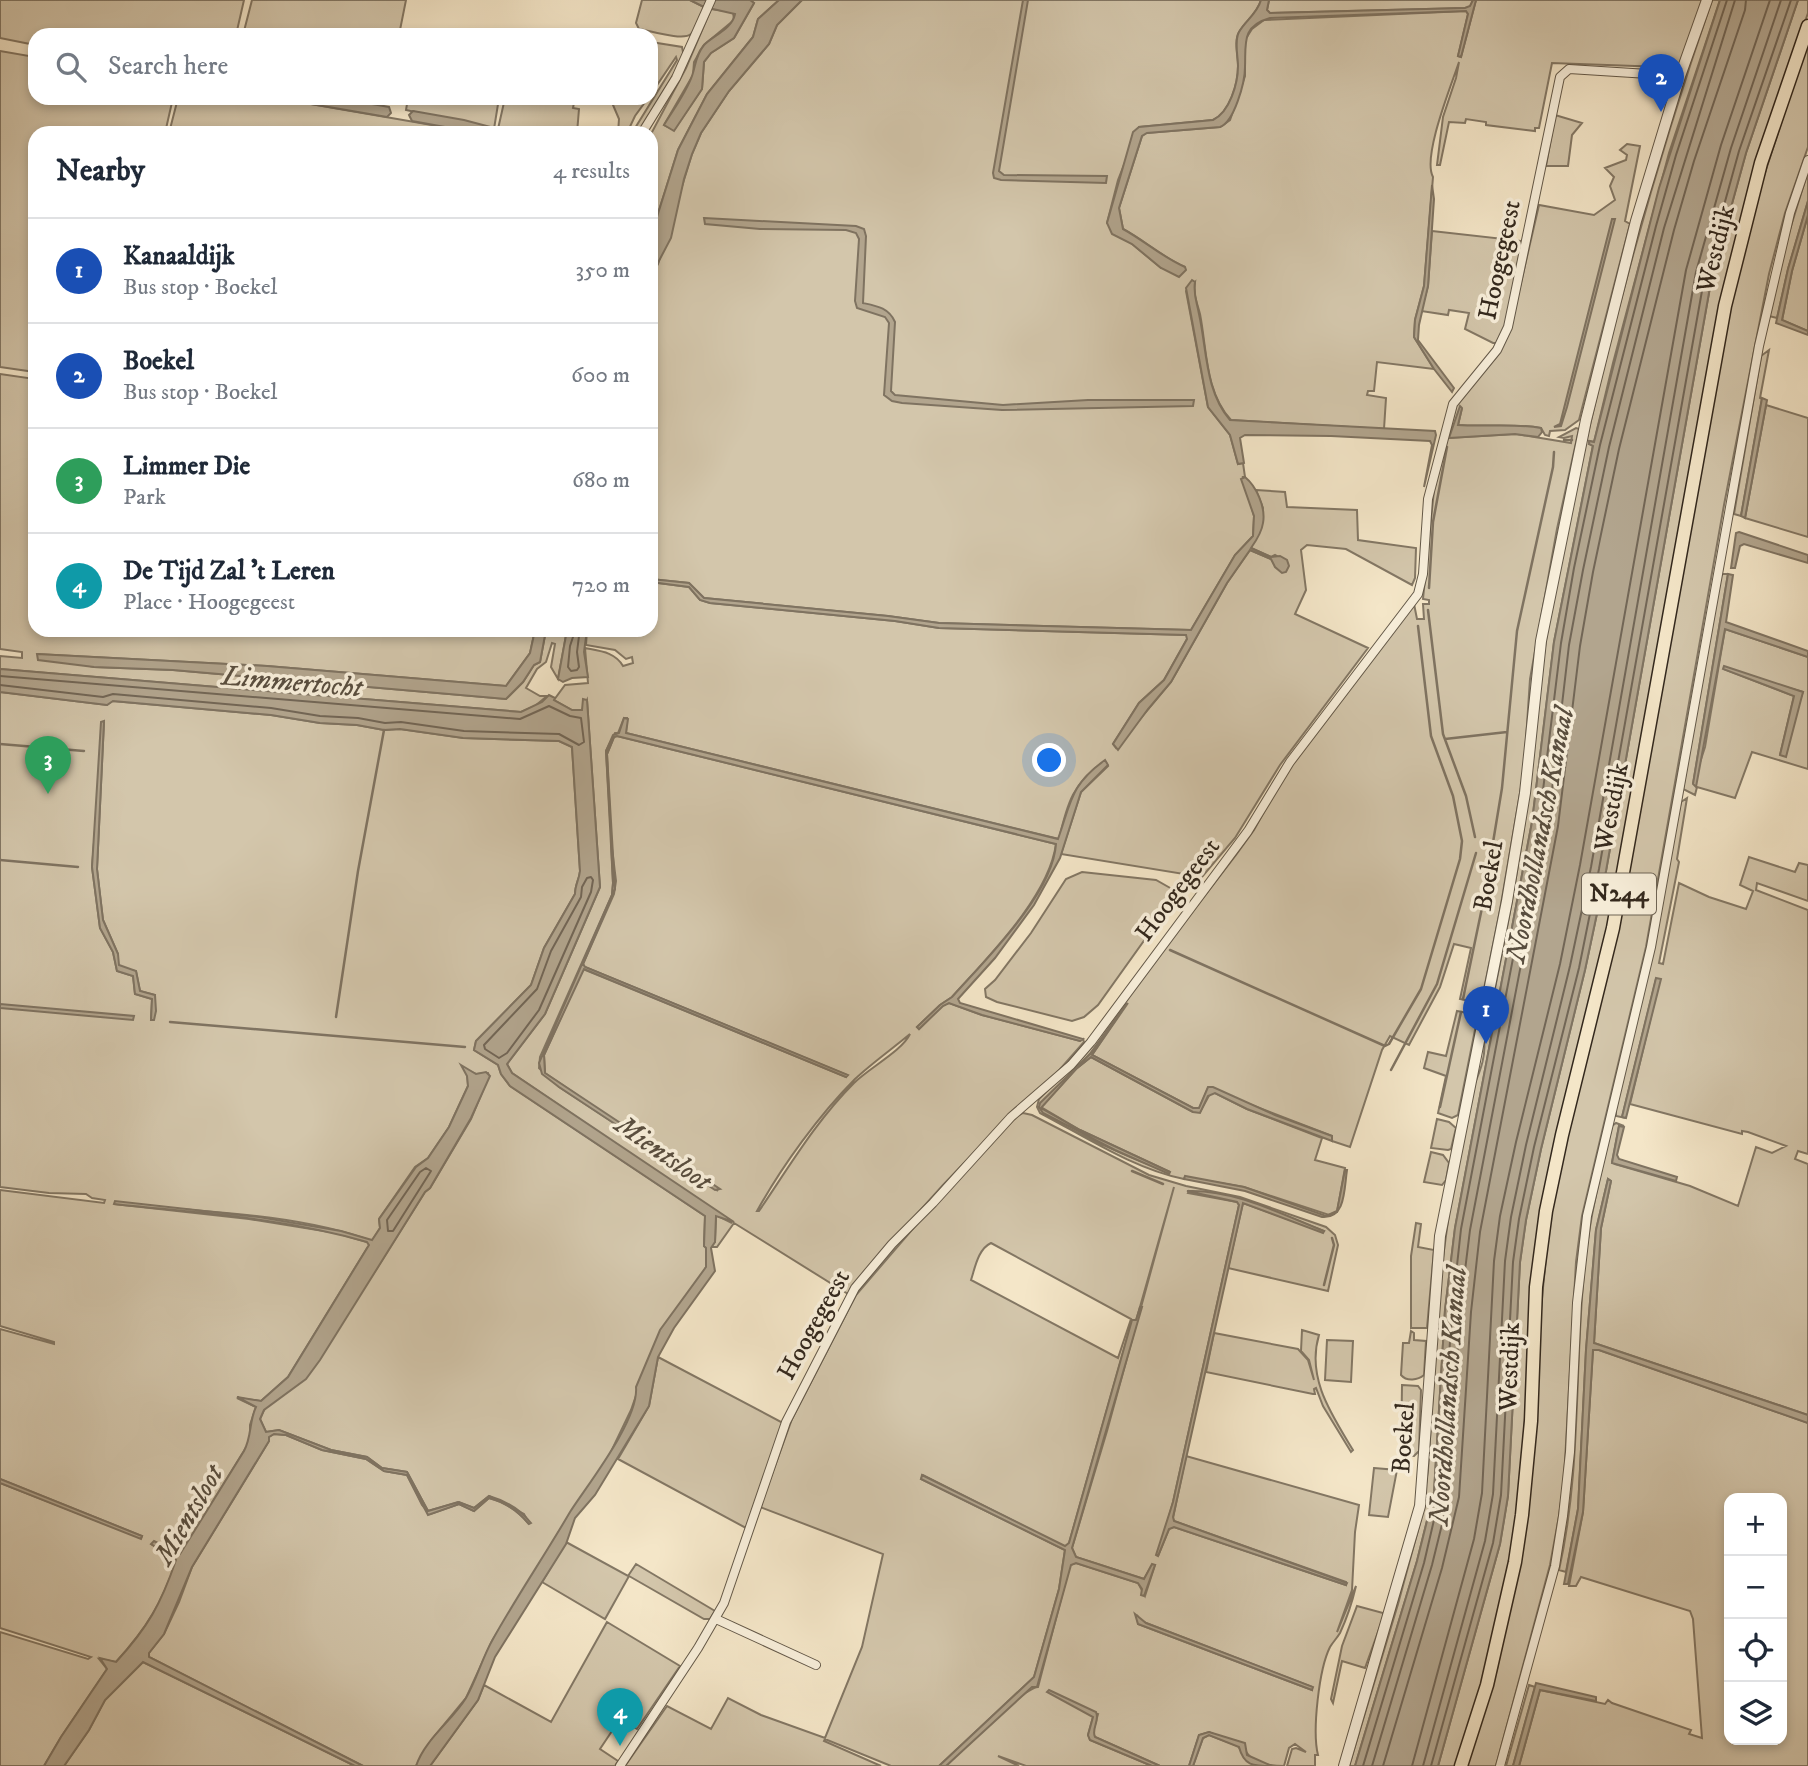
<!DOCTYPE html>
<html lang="en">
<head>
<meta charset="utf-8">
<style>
  :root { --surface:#fff; --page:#f6f6f7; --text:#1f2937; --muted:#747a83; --line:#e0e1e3; --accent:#8f2418 }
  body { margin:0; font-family:"IM FELL DW Pica",serif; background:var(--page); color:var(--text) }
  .controls { position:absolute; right:21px; bottom:21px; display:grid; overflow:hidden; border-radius:14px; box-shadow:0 4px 10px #0003 }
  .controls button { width:63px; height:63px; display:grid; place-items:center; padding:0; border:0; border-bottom:2px solid var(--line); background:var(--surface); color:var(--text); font:35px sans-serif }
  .you { position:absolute; left:1050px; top:761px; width:24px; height:24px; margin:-18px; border:5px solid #fff; border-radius:50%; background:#1a73e8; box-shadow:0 0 0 10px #1a73e833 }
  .badge { display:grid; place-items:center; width:46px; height:46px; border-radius:50%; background:var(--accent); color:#fff; font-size:23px; font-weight:700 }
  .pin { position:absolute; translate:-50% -58px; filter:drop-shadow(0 2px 4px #0008) }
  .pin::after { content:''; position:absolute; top:37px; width:24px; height:21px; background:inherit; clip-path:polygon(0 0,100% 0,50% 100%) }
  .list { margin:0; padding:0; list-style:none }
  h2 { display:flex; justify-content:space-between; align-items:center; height:91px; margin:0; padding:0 28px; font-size:30px }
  h2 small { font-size:23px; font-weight:400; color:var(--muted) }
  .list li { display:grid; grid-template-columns:46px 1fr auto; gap:21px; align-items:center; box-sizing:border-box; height:105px; padding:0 28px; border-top:2px solid var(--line) }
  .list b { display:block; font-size:26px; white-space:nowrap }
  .list p { margin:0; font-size:23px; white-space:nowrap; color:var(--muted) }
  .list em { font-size:23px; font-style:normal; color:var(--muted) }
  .icon { flex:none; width:38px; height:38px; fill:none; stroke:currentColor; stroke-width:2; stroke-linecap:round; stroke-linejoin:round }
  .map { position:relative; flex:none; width:1808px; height:1766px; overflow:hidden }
  .search { position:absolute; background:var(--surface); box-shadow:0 4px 10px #0003; left:28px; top:28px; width:630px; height:77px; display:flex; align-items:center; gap:18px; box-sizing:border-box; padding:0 24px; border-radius:21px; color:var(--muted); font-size:26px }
  .panel { position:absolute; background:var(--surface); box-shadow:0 4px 10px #0003; left:28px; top:126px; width:630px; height:511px; border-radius:21px }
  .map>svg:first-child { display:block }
  .green { fill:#d3c6ab; stroke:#837764; stroke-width:2; fill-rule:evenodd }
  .water { fill:#b2a58e; stroke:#7f7361; stroke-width:2 }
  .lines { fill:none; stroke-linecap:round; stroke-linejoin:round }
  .shore { stroke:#726656; stroke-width:2 }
  .stream { stroke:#7f7361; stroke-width:2.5 }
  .minor-casing { stroke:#635848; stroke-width:10 }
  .tertiary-casing { stroke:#635848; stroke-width:12 }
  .primary-casing { stroke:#33281d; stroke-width:15 }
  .minor { stroke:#f8efdb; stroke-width:8 }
  .tertiary { stroke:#f8efdb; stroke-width:10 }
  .primary { stroke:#f4e6c8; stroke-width:12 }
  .labels { text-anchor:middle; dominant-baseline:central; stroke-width:7; stroke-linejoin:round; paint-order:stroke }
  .shield { fill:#f8efdb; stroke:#6e6456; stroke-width:2 }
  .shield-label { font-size:24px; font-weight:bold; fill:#33281d }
  .street-label { font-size:26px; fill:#33281d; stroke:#f8efdb }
  .water-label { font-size:28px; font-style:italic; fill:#594e3f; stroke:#f8efdb }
</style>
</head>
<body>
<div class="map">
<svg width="1808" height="1766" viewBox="0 0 1808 1766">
  <rect width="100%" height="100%" fill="#f4e6c8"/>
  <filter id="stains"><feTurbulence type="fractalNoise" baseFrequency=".00286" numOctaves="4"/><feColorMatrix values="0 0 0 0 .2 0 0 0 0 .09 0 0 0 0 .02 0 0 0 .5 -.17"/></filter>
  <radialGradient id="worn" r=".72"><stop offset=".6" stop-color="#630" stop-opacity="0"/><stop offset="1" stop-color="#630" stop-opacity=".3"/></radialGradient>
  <path class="green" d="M0,0H244L236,35H35V45L0,38Z
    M252,0H406L399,35H243Z
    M642,0H690L704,7C701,15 698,28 691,34C683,41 651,31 639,29L636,23Z
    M750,0H779L758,19L753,37L707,94L678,150L651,236V160L654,159L655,139H651V134L686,68L711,9L733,12L734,20L704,45L694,62L693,75L664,125L674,130L702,89L704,62L711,53L734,38L754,3Z
    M802,0H1261C1257,14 1246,20 1239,32C1234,41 1238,56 1238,66C1238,83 1230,112 1213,120L1139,127L1118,180L1107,223L1161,268L1185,267C1162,257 1145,241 1123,229L1119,208L1142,136L1146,133L1220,127L1230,120L1245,76V40L1252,29L1264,20L1466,11L1468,14L1458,56L1461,57L1476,0H1703L1679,69L1675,72H1661L1662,67L1552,63L1539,128H1535V131L1486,125V122L1466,119L1465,123L1449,122L1440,165H1437L1443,117L1456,78L1459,62C1451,86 1422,157 1433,177L1424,286L1415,320L1414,337L1434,369L1377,362L1374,391H1368L1367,395L1386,398L1384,429L1231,420C1205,392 1207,350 1200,314C1197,302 1193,295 1195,282L1186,291L1208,407L1230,435L1238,464L1243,463L1245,477H1243L1254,516L1253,536L1235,555L1191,630L939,623L888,616L704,598L689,583L651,579V276L658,264L692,154L701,133L729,91L769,44L777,25Z
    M1269,0H1473L1470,7L1465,8L1270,13L1267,10Z
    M1712,0H1720L1669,153L1613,363L1594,442L1590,441L1589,444L1593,445L1554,642L1532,822L1455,1228L1445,1310L1434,1492L1417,1561L1355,1766H1349L1398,1604L1421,1519L1428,1470L1440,1280L1450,1206L1475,1083C1481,1069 1486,1055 1484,1040C1502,958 1518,875 1529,792C1537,735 1539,677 1549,621C1588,409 1643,201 1712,0Z
    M1798,0H1808V13L1756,164L1720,303L1599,973L1555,1145L1530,1350L1518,1513L1499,1626L1457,1766H1438L1500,1544L1508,1496L1520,1262L1526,1220L1541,1149L1585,970L1606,871L1712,276L1746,153Z
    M1808,40V147L1785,213L1769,274L1724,505L1646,947L1582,1216L1576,1262L1564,1480L1559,1516L1550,1565L1496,1766H1467L1497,1669L1516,1577L1550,1213L1571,1117L1725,329L1752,213Z
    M651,42L682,47L684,57L639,133H632L677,60L676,57L651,94Z
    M0,51L35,57V98H173L165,133H35V372L0,367Z
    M178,98H276L478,133H169Z
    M408,98H499L494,129L406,110Z
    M505,98H575L573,108L579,109L577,133H528L498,129Z
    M610,98H648L635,116L627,133H618L619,119Z
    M1555,115L1582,123L1572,135L1568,166H1546Z
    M1627,144L1640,146L1625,221L1630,224L1579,420L1565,430L1550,431L1549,436L1545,435L1541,428C1513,423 1486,427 1458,425L1462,408L1450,438L1516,434L1571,443L1572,436L1564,438L1559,437L1576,428L1579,429L1557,529L1530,679L1524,770L1500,910L1482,999L1474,1002L1460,999L1471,948L1454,944L1440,987L1409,1045L1390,1036L1382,1050L1350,1147L1332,1141V1136L1208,1088L1199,1109L1193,1108L1092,1055L1128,1003L1090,1054L1039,1107C1051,1125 1145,1164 1170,1172L1080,1130L1041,1107L1076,1069L1091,1057L1193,1112H1200L1211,1092L1215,1093L1247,1109L1322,1138L1315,1160L1345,1168L1337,1212L1329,1215L1244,1187L1185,1177L1184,1179C1134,1169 1086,1137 1040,1113L1037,1107L1039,1099L1081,1057L1236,855L1254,830L1283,777L1414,604L1417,619H1424L1423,604H1429V600L1423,599L1434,490L1457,403L1497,356L1510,330L1539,205L1594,215L1615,200L1610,186L1614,177L1605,168L1626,160L1627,155L1620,150Z
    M1808,171V201L1788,269L1777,318L1769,316L1783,252Z
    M1808,215V331L1782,320L1792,271Z
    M1432,231L1522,241L1505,328L1498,343H1493L1465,329L1469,313L1449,310L1448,315L1421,311L1428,286Z
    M1769,350L1760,398L1762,399L1741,516L1734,514L1761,356Z
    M0,374L35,379V630H535L530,653L506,686L267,666L37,654L94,667L173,670L506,699L523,682L534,665L540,662L546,630H567L558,679L551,667L555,644L552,643L546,662L537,669L526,688L540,696H547L535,706L521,712L0,669V656L22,658V652L0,649Z
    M1766,405L1808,418V537L1745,518Z
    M1256,490L1285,492L1287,507L1357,510L1358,540L1416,548L1415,578L1412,585L1346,549L1307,545L1301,550L1306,590L1295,614L1368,648L1280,765L1235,838L1202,877L1061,854L1081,792L1108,766L1105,761C1073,782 1067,804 1059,839L626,733L627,718H624L618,733H615L606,751L610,818L607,754L614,737L617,736L1056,844C1049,897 987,958 952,997L940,1005L917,1027L919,1029L943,1005L949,1003L982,1015L1080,1041L1083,1039L1084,1042L1047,1084L1015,1110L943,1185L862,1275L848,1294L734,1223L717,1247H711L715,1242L716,1215L732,1223L512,1073L507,1064L545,1014L600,887L587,700L582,710H572L554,700L565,685L588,683L585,648C600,651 615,652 623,666L633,663L632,657L626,659L615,650L586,645L587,630H651V582L689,587L700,600L710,603L895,621L939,628L1187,635V639L1164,680L1139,703L1113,744L1116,748L1171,682L1227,583L1250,550L1271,559L1274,563L1280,558L1275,555L1271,557L1251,548L1263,508ZM611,840L616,881L614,894L583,964L585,967L847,1075L846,1077L583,969L544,1055L545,1073L718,1191L559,1087L539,1068L540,1057L612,895L613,883ZM910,1034C902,1051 869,1068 854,1083C816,1121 789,1167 759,1211H757C782,1166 819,1115 855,1079C872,1063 892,1049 910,1034Z
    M1723,574H1728L1693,784L1705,747L1725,629L1808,657V769L1752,752L1735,798L1697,787L1695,795L1683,789L1719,577ZM1724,669L1803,692L1780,755L1794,696Z
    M0,692L107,705L112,701L271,715L320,723L357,725L384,730L400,729L464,738L559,741L572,747L580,871C579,880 575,885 575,894L544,948L531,985L476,1041L474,1050L498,1065L501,1074L510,1086L705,1216L704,1246L706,1247V1267L637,1393L631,1410L607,1460L571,1512L492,1641L466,1698L432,1739L416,1766H363L149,1657V1653L164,1634L179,1602L192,1567L269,1441V1437L274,1434L286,1435L322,1450L366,1459L384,1471L407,1475L422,1505L430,1514L459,1504L474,1511L489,1498C505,1502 519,1512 529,1524L524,1514L489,1496L474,1508L458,1502L428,1511L407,1472L382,1468L367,1457L331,1450L279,1430L266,1432L260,1419L264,1410L372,1276L425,1192L430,1188L471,1119L489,1076L488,1073L476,1074L467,1070L468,1086L449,1127L428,1158L415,1167L379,1219L380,1228L372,1241C297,1213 194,1211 114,1204L249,1219L336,1233L367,1242L369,1245L288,1377L261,1401L237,1398L256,1407L250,1425V1441L180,1555L151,1544L177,1560C160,1605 149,1626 116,1662L99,1659L107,1669L61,1737L44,1766H0V1632L88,1659L91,1657L0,1628V1483L141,1538L142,1536L0,1479V1329L54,1344V1342L0,1326V1190L104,1203L105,1200L92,1198L86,1194L49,1193L0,1187ZM104,722L97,869L103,920L118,954V965L121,968L136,971L140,991L155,995L151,1019L152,999L135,994L133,976L117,971L113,952L100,928L92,867Z
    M1687,798L1677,859L1679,862L1659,963L1663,964L1679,883L1709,897L1746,909L1753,891L1740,885L1749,857L1795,872L1799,863L1808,865V901L1757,883L1756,890L1808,910V1154L1798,1151L1795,1159L1808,1164V1415L1594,1343L1601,1228L1611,1181L1608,1179L1596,1230L1586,1350L1578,1509L1566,1572L1559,1570C1582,1468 1574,1364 1585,1262C1590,1216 1601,1171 1612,1126L1616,1123L1624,1126H1619L1612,1162L1615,1164L1690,1186L1738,1206L1756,1147L1772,1153L1786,1146L1748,1132L1742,1131V1134L1630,1104L1660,979H1656L1622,1117L1626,1118L1616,1116V1106L1681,802Z
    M1082,872L1156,880L1172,889L1173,900L1098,1005L1084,1017L1072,1021L997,1002L986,997L985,989L995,980L1031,933L1066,879Z
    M1457,1011L1473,1014L1477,1020L1458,1115L1452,1118L1438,1113L1446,1076L1424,1068L1428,1052L1446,1056Z
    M1023,1113L1032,1115L1149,1175L1186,1186L1240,1197L1326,1227L1335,1235L1338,1245L1328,1291L1228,1268L1243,1203L1323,1232L1324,1231L1256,1204L1189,1191L1188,1193L1237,1202L1239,1205L1173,1502L1158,1556L1169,1529L1174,1527L1346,1585V1582L1174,1521L1173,1518L1186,1456L1359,1505L1355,1532L1352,1590L1337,1632L1356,1586C1352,1603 1347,1618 1340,1633C1337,1638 1333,1642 1330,1647C1319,1669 1312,1731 1318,1755H1315V1766H1287L1292,1749L1296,1748L1306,1752L1295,1744L1289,1748L1284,1766C1269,1766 1249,1763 1244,1747L1209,1732L1199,1735L1189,1766H1160L1095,1737L1093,1732L1098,1714L1090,1713L1093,1717L1088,1735L1090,1740L1152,1766H1026L998,1756L1019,1766H946C962,1751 1021,1689 1038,1687L1070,1565L1076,1563L1138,1583L1145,1596L1155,1565H1152L1144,1579L1076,1557L1072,1548L1107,1431L1174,1187L1136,1321H1132L1069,1543L1065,1547L923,1475L921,1479L1065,1550L1059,1589L1034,1677L939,1766H891L825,1739L824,1741L881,1766H625L667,1706L711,1729L728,1698L761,1715L825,1738L862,1647L883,1554L760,1507L792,1419L856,1295L929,1210L1016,1117ZM991,1243L1131,1319L1118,1358L971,1280C975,1268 978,1249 991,1243ZM1137,1615L1139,1619L1146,1623L1312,1687V1690L1138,1624Z
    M1437,1119L1449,1122L1456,1128L1451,1149L1448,1150L1431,1148Z
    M1431,1152L1443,1155L1449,1163L1446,1180L1442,1185L1424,1182Z
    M1416,1223L1421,1224L1418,1247L1434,1250L1427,1328H1411V1256Z
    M1302,1330L1319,1335C1306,1378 1332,1415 1353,1450L1351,1452L1323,1406L1316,1388L1314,1389L1315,1394H1313L1206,1372L1214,1333L1298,1349L1308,1360L1314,1380L1309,1360L1301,1351Z
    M1411,1331L1414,1333V1340L1426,1341L1424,1375C1418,1380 1407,1382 1401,1375L1403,1343H1409Z
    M1327,1340L1353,1341L1351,1382L1325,1380Z
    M1593,1350H1599L1808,1423V1766H1519L1540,1690L1605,1704L1608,1700L1612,1703L1691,1730L1689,1734L1702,1738L1693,1619L1690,1611L1581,1577L1576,1586H1569L1583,1512ZM1729,1498H1782V1740H1729Z
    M658,1357L783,1423L746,1528L618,1459L649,1406Z
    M1402,1385L1418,1386L1421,1390L1419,1451L1414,1456L1401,1455Z
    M1374,1468L1397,1470L1388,1517L1369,1515Z
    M566,1542L628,1576L636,1564L715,1611L710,1619H704L629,1576L605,1619L542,1582Z
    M1357,1606L1383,1613V1618L1365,1668L1342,1661L1333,1703L1331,1699L1342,1646Z
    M607,1622L680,1666L637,1729L620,1719L600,1749L618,1761L615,1766H430L478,1700L484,1685L551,1722Z
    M143,1662L355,1766H64L89,1730L105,1700Z
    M1529,1685L1535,1687L1513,1766H1506Z
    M1209,1735L1238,1746C1246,1758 1241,1760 1258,1766H1193L1203,1738Z"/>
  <path class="water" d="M690,0H750L754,3L734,38L711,53L704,62L702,89L674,131L664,125C673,110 686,93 692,76C696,65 695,56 704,45C714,35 732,29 735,14L704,7Z
    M779,0H802L777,25L769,44L729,91L701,133L692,154L684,179L671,238L651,276V236L678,150L707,94L753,37L758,19Z
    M1023,0H1028L999,171L1004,175L1107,176L1106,183L1001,180L994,178L993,173Z
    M1261,0H1269L1267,10L1270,13L1465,8L1470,6L1473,0H1476L1461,57L1458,56L1468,14L1466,11L1270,18C1241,26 1246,44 1245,67C1245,83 1234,122 1220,127L1147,133L1142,136L1119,208L1123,229C1145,241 1162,257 1185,267L1186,270L1179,277L1161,268L1132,244L1112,234L1107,223L1133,132L1139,127L1213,120C1230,112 1238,83 1238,66C1238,56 1234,41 1239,32C1246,20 1257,14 1261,0Z
    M1720,0H1798L1746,153L1712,276L1606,871L1585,970L1541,1149L1526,1220L1520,1262L1508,1496L1500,1544L1438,1766H1355L1417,1561L1434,1493L1445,1310L1455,1228L1532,822L1554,642L1593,446L1589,444V441L1594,442L1659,188Z
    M276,98H338L389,107L391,113L387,117Z
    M413,111L464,120L498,129L528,133H478L412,121L409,115Z
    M1432,185L1434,199L1428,286L1419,325L1418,340L1454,388L1452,392L1434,369L1414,337L1415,320L1424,286Z
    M1808,201V215L1792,271L1782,320L1808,331V335L1776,323L1788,269Z
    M704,218L856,226L864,229L866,236L863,303C877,306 889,308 895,322L891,391L895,395L1003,405L1088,400H1194L1193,406L1002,410L902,403L892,401L884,395L889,323L885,317L857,308L855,301L859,239L856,233L846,230L760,229L705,224Z
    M1612,219H1615L1567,407L1561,426L1554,427L1560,424Z
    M1192,280L1195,282C1193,295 1197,302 1199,314C1207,350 1205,391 1230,420L1435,431L1436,435L1424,487L1432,445L1430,441L1331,436L1245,435L1240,438L1244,463L1238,464L1230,435L1208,407L1186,288Z
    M1762,398L1767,400L1745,518L1741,516Z
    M1460,406L1462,408L1458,425C1486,427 1513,423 1541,428L1542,432L1538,437L1515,434L1449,438Z
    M1245,477C1256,486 1266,507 1263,523C1262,531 1256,541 1251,548L1271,557L1280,556L1287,560L1289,566L1286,572L1282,573L1275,567L1271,559L1250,550L1227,583L1171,682L1148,709L1118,750L1113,744L1139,703L1164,680L1187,639L1186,635L939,628L895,621L710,603L700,600L689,587L651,582V579L689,583L704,598L888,616L939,623L1191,630L1235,555L1253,536L1254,516L1241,479Z
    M1739,532L1808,555V563L1744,544L1740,546L1735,568H1731L1736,533Z
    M1728,574L1733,575L1726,622L1808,651V657L1725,629L1696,787L1693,784Z
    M535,630H546L540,662L534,665L523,682L506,699L173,670L94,667L38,660L37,654L267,666L506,686L530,653Z
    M567,630H587L584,652L588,677L572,678L563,682L558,679Z
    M1724,666L1803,692L1786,757L1780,755L1794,696L1723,669Z
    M0,669L521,712L542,702L549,695L555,698L554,700L572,710H582L583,699L587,700L600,887L545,1014L507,1064L512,1073L734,1222L716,1216L715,1242L711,1248L715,1271L674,1328L658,1357L649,1406L595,1495L575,1518L566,1544L495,1657L478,1700L430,1766H416C425,1739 452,1721 466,1698C477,1679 482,1658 493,1639C517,1596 545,1555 570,1512C588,1484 639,1420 636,1387L660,1330L706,1267V1248L704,1246L705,1216L510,1086L501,1074L498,1065L474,1050L476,1041L531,985L544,948L575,894C575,885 579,880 580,871L572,747L559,741L463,738L400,729L384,730L357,725L320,723L271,715L113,701L107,705L0,692Z
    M624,718L628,719L626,733L1058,839C1071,803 1070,785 1105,760L1108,765L1081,792L1060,858L1034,905L995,958L958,999L960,1003L1083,1039L1080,1041L982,1015L949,1003L943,1006L919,1029L917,1027L940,1005L952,997C985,960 1053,894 1056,844L617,736L614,737L607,754L615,889L583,964L585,967L848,1075L846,1077L584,969L544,1055L545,1073L720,1189L715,1190L559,1087L542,1074L539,1063L612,895L613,883L606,751L613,735L619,733Z
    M104,721L97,869L103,920L118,954L119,965L136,971L140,991L155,995L156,1011L154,1020H151L152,999L135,994L133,976L117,971L113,952L100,928L92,867L101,722Z
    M1656,978L1661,979L1626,1118L1622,1117Z
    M1127,1003L1092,1055L1193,1108H1199L1208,1087H1213L1275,1115L1332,1136V1141L1247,1109L1215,1093L1208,1096L1200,1113L1193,1112L1091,1057L1076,1069L1041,1108L1080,1130L1170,1172L1169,1174L1115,1150L1043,1113L1039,1107L1040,1103L1090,1054Z
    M0,1004L134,1016L133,1020L0,1008Z
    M461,1065L476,1074L486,1072L490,1076L471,1118L430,1188L425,1192L320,1360L306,1379L264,1410L260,1419L266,1432L279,1430L331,1450L367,1457L382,1468L407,1472L428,1511L459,1502L474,1508L489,1496C506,1501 520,1509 531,1523L529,1524C519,1512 505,1502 489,1498L474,1511L459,1504L428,1515L407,1475L384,1471L366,1459L322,1450L286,1435L274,1434L269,1437V1441L192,1567L164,1634L149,1653V1657L363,1766H355L143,1662L105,1700L89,1730L64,1766H44L61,1737L107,1669L100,1658L116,1662C148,1627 161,1604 176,1560L151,1544L154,1541L180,1554L244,1451C252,1436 249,1421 256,1407L237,1397L261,1401L288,1377L369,1245L367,1242C285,1218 198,1213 114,1204L115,1201L259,1217L341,1231L372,1240L380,1228L379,1219L416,1167L428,1158L449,1127L468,1086L467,1076Z
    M1619,1126L1624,1127L1617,1155L1619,1159L1677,1177L1676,1181L1612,1163Z
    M1345,1170H1347C1344,1189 1346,1219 1322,1217L1245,1191L1184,1179L1185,1176L1244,1187L1326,1216L1337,1211Z
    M1608,1179L1611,1181L1601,1228L1594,1343L1808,1415V1423L1599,1350H1593L1583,1512L1568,1584H1564L1578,1509L1586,1350L1596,1230Z
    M1187,1191C1234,1189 1281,1214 1324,1231L1323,1233L1243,1203L1173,1517L1174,1521L1347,1583L1346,1585L1174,1527L1169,1529L1158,1556L1156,1555L1173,1502L1239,1205L1237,1202Z
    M1140,1307H1142L1072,1548L1076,1557L1144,1579L1152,1564L1155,1565L1144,1596L1141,1595L1142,1589L1138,1583L1076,1563L1071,1565L1037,1687H1032L946,1766H939L1034,1677L1059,1589L1065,1550L921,1479L922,1475L1065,1546L1069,1543L1132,1320H1136Z
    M0,1479L142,1536L141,1539L0,1483Z
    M1135,1614L1146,1623L1313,1687L1312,1690L1138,1624Z
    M1536,1683L1596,1697V1701L1540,1690L1519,1766H1513Z
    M1049,1690L1096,1712C1100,1721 1091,1729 1095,1737L1160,1766H1152L1090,1740L1088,1735L1093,1717L1047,1692Z
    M1209,1732L1245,1743L1247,1755L1272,1766C1253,1766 1244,1766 1239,1747L1209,1735L1203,1738L1193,1766H1189L1199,1735Z"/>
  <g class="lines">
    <path class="shore" d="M574,634L579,636L577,652L579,667L577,670L571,671L568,667L570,646Z
      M0,676L520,719L549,706L570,716L581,718L584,742L579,745L559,734L464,731L401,722L385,723L358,718L320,716L271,708L113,694L103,697L0,685
      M587,878L591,877L593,880L591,892L539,1010L507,1053L499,1058L485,1049L484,1045L537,989L551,951L581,897L582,887Z
      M426,1168L431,1171L393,1231H388L387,1220L420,1172Z
      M1363,1766L1424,1563L1440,1494L1452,1311L1461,1229L1539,823L1561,643L1574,568L1600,445L1656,226L1676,155L1727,0
      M1372,1766L1432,1565L1449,1496L1460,1311L1470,1230L1548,824L1569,645L1583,570L1609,447L1664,228L1735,0
      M1383,1766L1442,1568L1459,1497L1471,1312L1480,1232L1558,826L1580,646L1593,572L1619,449L1674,230L1694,161L1745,10L1746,0
      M1412,1766L1474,1539L1482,1493L1494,1261L1500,1216L1516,1142L1560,964L1580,865L1686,270L1721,145L1770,0
      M1423,1766L1485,1541L1493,1494L1505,1261L1511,1217L1526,1145L1570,966L1591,867L1696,272L1731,148L1781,0
      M1431,1766L1493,1543L1501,1495L1513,1262L1519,1219L1534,1147L1579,968L1599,869L1705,274L1739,151L1791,0"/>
    <path class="stream" d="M1564,440H1572
      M1429,588L1433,522L1447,447
      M1428,610L1443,734L1466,796L1475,837
      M1445,739L1507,732
      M0,744L84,751
      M0,860L78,867
      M1170,950L1385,1046L1389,1044L1421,989L1460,859L1462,841L1453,796L1431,736L1418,626
      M1463,999L1483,903L1502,788L1517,631L1553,467L1554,452
      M336,1017L358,871L384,730
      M170,1022L465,1047
      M1391,1070L1437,984L1476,853
      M1440,1107L1461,1012
      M1132,1171L1163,1184
      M1324,1285L1334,1245L1332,1238"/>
    <defs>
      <path id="minor" d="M642,133L676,78L711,0
        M716,1619L816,1665
        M620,1766L698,1648L724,1603L786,1422L855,1288L892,1244L933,1203L1011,1117L1071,1065L1091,1042L1248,831L1290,762L1418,594L1423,574L1428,499L1453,404L1497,350L1508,327L1560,77L1569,69L1680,76
        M1500,1766L1555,1566L1563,1516L1570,1452L1577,1303L1587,1216L1651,947L1759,346L1790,213L1808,160"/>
      <path id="tertiary" d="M1344,1766L1420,1506L1440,1236L1507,901L1525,793L1541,641L1586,420L1636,221L1680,76L1707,0"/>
      <path id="primary" d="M1461,1766L1487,1685L1515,1562L1522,1515L1531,1421L1536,1287L1546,1211L1562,1135L1613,928L1725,306L1761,163L1808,26"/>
    </defs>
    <use href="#minor" class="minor-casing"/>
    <use href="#tertiary" class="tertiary-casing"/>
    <use href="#primary" class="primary-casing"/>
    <use href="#minor" class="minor"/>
    <use href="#tertiary" class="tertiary"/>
    <use href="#primary" class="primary"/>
  </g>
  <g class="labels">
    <rect class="shield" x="1582" y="873.5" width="74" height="41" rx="5"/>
    <g class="shield-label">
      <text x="1619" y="894">N244</text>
    </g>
    <g class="street-label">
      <text transform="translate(1716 249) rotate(-76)">Westdijk</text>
      <text transform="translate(1500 260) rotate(-78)">Hoogegeest</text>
      <text transform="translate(1612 807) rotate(-79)">Westdijk</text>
      <text transform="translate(1489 876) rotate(-80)">Boekel</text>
      <text transform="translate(1178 890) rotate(-53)">Hoogegeest</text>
      <text transform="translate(814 1325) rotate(-61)">Hoogegeest</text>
      <text transform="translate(1510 1367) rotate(-88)">Westdijk</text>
      <text transform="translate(1404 1438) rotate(-86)">Boekel</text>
    </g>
    <g class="water-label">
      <text transform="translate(292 682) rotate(5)">Limmertocht</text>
      <text transform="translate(1540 835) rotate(-79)">Noordhollandsch Kanaal</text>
      <text transform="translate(663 1153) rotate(35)">Mientsloot</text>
      <text transform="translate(1448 1396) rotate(-86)">Noordhollandsch Kanaal</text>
      <text transform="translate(189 1515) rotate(-60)">Mientsloot</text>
    </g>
  </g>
  <rect width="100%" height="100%" filter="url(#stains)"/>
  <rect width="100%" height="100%" fill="url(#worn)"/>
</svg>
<div class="controls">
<button>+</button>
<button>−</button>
<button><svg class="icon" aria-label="locate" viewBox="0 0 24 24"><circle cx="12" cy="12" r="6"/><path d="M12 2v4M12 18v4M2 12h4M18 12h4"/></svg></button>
<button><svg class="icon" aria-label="layers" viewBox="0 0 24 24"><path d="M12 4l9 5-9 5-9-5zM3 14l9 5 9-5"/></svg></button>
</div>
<div class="you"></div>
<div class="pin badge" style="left:1486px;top:1044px;background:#1a4fb4">1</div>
<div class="pin badge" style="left:1661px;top:112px;background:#1a4fb4">2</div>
<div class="pin badge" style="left:48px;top:794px;background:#2e9e5b">3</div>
<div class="pin badge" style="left:620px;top:1746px;background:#0f9aa8">4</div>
<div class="search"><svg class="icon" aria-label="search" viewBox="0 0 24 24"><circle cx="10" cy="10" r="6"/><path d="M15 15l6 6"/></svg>Search here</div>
<section class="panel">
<h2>Nearby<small>4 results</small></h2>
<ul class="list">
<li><span class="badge" style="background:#1a4fb4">1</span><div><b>Kanaaldijk</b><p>Bus stop · Boekel</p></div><em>350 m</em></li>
<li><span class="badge" style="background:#1a4fb4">2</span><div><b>Boekel</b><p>Bus stop · Boekel</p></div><em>600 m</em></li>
<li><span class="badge" style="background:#2e9e5b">3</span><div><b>Limmer Die</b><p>Park</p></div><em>680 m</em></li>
<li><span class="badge" style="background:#0f9aa8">4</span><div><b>De Tijd Zal 't Leren</b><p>Place · Hoogegeest</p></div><em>720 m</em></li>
</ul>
</section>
</div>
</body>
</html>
